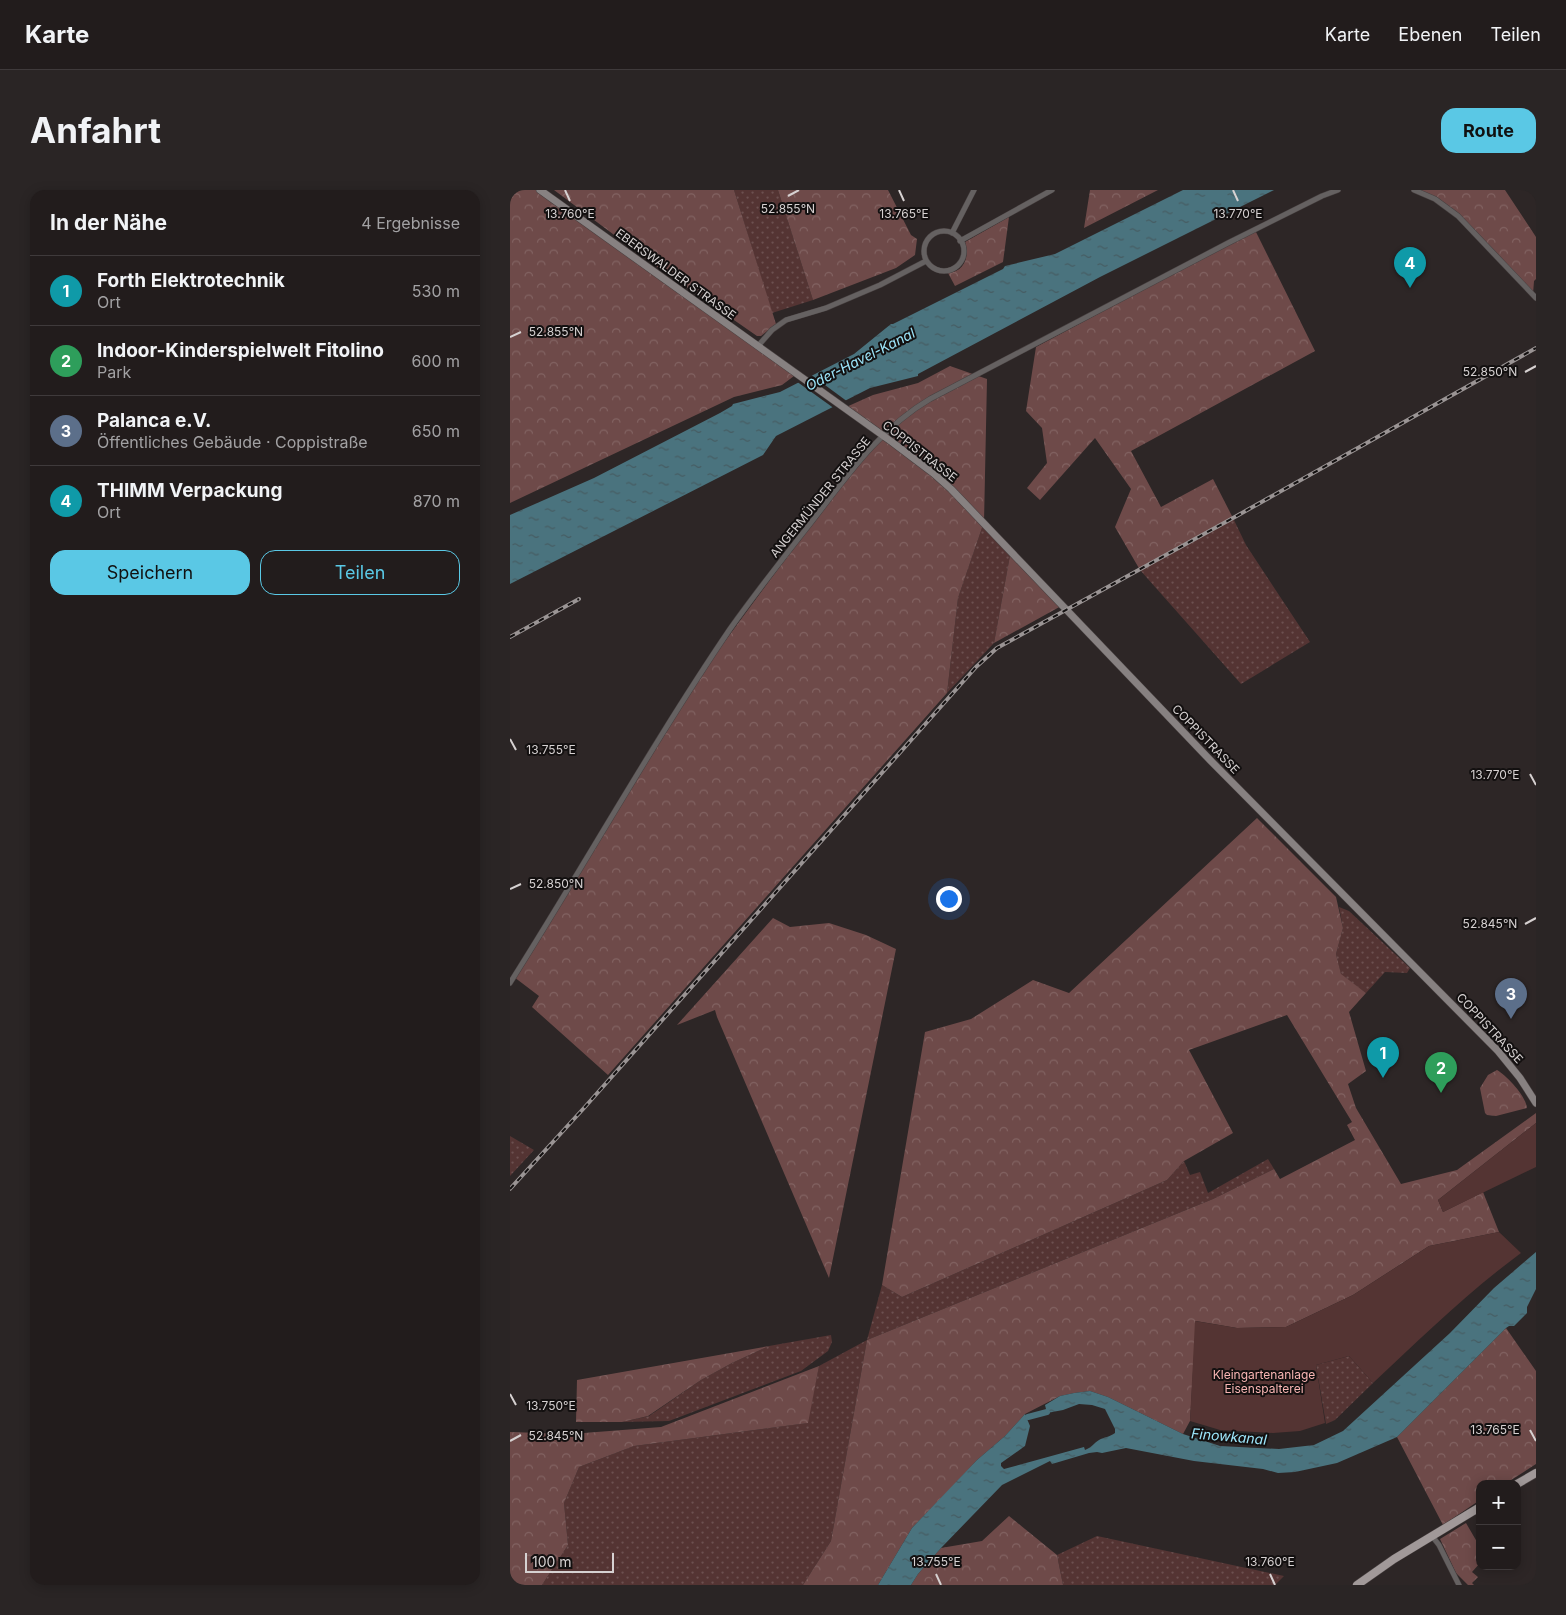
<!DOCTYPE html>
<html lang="de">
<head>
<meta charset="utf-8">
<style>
  :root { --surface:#221c1c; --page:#2a2525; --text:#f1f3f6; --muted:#a2a1a3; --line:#3f3a3b; --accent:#5ac8e5 }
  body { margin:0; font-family:Inter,sans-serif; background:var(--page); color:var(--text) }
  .controls { position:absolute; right:15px; bottom:15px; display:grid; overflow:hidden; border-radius:10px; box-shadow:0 2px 12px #0003 }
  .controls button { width:45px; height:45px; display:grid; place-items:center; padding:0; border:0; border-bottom:1px solid var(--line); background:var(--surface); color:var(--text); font:25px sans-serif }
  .scale { position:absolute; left:15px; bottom:12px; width:89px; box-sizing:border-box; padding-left:5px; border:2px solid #d6d1d1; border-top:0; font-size:14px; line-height:18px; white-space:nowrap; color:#d6d1d1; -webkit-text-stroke:4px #131010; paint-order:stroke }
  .you { position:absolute; left:438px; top:708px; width:18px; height:18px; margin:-12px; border:4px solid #fff; border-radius:50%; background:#1a73e8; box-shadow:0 0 0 8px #1a73e833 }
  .badge { display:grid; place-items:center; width:32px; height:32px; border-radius:50%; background:var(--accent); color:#fff; font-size:16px; font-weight:700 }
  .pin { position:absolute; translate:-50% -41px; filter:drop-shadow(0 1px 2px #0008) }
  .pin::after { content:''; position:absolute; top:26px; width:18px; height:15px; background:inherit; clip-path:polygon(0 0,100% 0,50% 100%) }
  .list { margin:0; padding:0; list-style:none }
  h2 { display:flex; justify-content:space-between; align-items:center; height:65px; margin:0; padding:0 20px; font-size:21px }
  h2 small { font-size:16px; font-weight:400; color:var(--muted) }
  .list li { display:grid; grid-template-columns:32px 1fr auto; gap:15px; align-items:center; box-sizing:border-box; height:70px; padding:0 20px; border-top:1px solid var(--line) }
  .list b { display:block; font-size:19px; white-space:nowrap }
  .list p { margin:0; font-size:16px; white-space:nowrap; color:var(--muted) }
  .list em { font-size:16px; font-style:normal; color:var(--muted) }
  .actions { display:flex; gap:10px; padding:15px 20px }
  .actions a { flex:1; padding:11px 0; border:1px solid var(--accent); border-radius:15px; text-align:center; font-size:18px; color:var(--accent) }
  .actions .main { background:var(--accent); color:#111 }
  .map { position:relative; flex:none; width:1026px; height:1395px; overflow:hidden; border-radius:15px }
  header { display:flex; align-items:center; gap:30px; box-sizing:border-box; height:70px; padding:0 25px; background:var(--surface); border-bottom:1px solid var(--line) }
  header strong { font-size:24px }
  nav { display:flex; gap:28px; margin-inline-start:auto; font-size:18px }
  .intro { display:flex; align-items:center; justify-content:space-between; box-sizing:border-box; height:120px; padding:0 30px }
  h1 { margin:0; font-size:35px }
  .button { padding:12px 22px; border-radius:15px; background:var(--accent); color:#111; font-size:18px; font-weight:700 }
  main { display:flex; gap:30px; padding:0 30px }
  aside { flex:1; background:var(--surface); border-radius:15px; box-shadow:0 2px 12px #0003 }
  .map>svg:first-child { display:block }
  .grass { fill:url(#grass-dots) }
  .forest { fill:url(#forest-crowns) }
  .garden { fill:#543433 }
  .water { fill:url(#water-ripples) }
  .pier { fill:#2d2626 }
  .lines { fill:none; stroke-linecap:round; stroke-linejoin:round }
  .canal { stroke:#4a737e; stroke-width:6 }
  .minor-casing { stroke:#484141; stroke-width:6 }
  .secondary-casing { stroke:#484141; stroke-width:8 }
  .primary-casing { stroke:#484141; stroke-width:9 }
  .minor { stroke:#656161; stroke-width:5 }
  .secondary { stroke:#878181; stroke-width:7 }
  .primary { stroke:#a19999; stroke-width:8 }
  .rail-casing { stroke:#9a9494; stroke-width:4 }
  .rail { stroke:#131010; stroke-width:2; stroke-dasharray:5.5; stroke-linecap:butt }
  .ticks { fill:none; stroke:#d6d1d1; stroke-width:2 }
  .labels { text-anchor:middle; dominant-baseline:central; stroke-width:4; stroke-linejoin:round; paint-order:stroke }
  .street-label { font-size:12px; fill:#d6d1d1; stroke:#131010 }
  .park-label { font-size:12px; fill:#f8b5b3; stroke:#131010 }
  .water-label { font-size:14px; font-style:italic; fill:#9de7fc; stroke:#131010 }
  .ticks-label { font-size:12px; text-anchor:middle; fill:#d6d1d1; stroke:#131010; stroke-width:4; stroke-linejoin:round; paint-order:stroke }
</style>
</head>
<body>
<header>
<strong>Karte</strong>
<nav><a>Karte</a><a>Ebenen</a><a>Teilen</a></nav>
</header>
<div class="intro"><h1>Anfahrt</h1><a class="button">Route</a></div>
<main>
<aside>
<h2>In der Nähe<small>4 Ergebnisse</small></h2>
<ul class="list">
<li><span class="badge" style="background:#0f9aa8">1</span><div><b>Forth Elektrotechnik</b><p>Ort</p></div><em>530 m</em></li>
<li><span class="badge" style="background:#2e9e5b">2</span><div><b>Indoor-Kinderspielwelt Fitolino</b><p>Park</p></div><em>600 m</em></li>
<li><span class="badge" style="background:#5c6f8a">3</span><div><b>Palanca e.V.</b><p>Öffentliches Gebäude · Coppistraße</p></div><em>650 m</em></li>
<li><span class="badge" style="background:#0f9aa8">4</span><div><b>THIMM Verpackung</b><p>Ort</p></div><em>870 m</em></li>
</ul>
<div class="actions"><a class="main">Speichern</a><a>Teilen</a></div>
</aside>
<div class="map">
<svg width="1026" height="1395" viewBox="0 0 1026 1395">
  <defs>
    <pattern id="grass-dots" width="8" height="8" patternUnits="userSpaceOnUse" patternTransform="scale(1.25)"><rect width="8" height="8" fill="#543433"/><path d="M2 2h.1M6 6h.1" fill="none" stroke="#6c5050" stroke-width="1.8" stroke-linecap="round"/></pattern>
    <pattern id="forest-crowns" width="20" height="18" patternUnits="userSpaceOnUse" patternTransform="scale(1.25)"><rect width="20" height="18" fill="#6e4a49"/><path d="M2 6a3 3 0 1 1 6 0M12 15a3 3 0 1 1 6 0" fill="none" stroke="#826362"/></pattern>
    <pattern id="water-ripples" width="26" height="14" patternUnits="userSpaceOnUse" patternTransform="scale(1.25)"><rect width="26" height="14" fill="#4a737e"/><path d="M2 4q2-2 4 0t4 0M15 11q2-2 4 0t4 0" fill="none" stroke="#465c62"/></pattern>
  </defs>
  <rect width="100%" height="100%" fill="#2d2626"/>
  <path class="grass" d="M224,0H268L303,110L262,123Z
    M723,328L736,355L800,452L731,494L630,380Z
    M474,332L501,360L484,453L437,503L448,408Z
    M829,717L839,721L900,778L897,783L875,782L856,803L831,785L826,764L833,738Z
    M0,946L24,960L0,986Z
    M758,969L764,979L703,1009L357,1150L321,1351L293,1395H32L58,1355L54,1313L69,1277L124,1256L297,1233L309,1176L357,1150L372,1095L392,1107L657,990L674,971L680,985L690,982L698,1003Z
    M321,1145L322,1152L318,1161L291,1181L159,1231L112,1232L139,1226L191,1190L222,1173L259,1156Z
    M839,1166L863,1193L825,1230L816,1234L806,1175Z
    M587,1346L774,1386L765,1395H553L547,1365Z"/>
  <path class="forest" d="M0,0H26L284,186L272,195L224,207L0,313Z
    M44,0H224L266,134L251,146H247L139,71Z
    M268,0H378L401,45L407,49L405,65L386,78L303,110Z
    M580,0H648L574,38Z
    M903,0H995L1026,47V89L1024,91L1023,104L948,26L930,13Z
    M499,27L493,72L445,96L438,83C456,81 459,66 455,52Z
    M745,40L805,161L621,261L651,317L703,289L723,328L630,380L605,337L621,299L585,248L530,310L517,298L537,273L532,238L516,221L526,157Z
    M440,176L477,189L474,332L448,408L437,503L98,885L22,817L29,806L4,787L193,481L324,303L372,246L334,218L363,205L408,193Z
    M501,360L553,415L484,453Z
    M747,628L826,707L833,738L826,764L831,784L856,803L839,822L856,881L838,894L846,918L891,994L947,980L1026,923V933L928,1010L933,1022L973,1002L989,1042L919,1056L843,1105L776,1137L727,1138L686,1131L680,1231L673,1244L598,1207L580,1201L564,1203L550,1206L515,1224L495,1246L467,1270L440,1299L402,1338L368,1395H293L321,1351L357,1150L703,1009L764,979L770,989L845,950L837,935L842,932L777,825L679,860L723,943L674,971L657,990L392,1107L372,1095L415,842L461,829L523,790L559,803Z
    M263,728L280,737L319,733L356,745L386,759L319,1088L207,827L205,820L167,835Z
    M987,880C997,886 1016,906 1017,918L986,926L977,925L975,923L970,898L978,885Z
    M996,1138L1026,1181V1274L995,1294H970V1310L933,1335L887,1247Z
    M259,1156L222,1173L191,1190L138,1226L112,1232H66L67,1190Z
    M309,1176L298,1233L124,1256L69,1277L54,1313L58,1355L32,1395H0V1242L61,1244L151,1237Z
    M499,1326L547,1365L553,1395H401L408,1384L431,1358L472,1351Z
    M956,1333L970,1357V1373L962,1382L968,1387L962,1393L964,1395H958L946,1383L930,1349Z"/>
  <path class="garden" d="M1026,933V977L933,1022L928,1010Z
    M989,1042L1011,1063C958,1102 911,1148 863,1193L839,1166L806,1175L815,1233L790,1241L763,1243L710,1240L680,1231L685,1131L727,1138L776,1137L843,1105L919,1056Z"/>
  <path class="water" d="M673,0H764L590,87L408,184V186L360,198L266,246L253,265L0,394V325L84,288L210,223L222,216L223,214L270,202L344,164L381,134H383L493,79L495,76L545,64Z
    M1026,1062V1099L1017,1117V1123L1004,1136H999L996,1138L887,1247L827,1273L785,1282L768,1283L753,1279L684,1271L616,1258L592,1263L587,1262L579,1263L542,1274L540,1271L492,1295L431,1358L408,1384L401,1395H368L402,1338L467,1270L495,1246L515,1224L520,1236L515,1256L491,1273V1276L494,1279L574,1257L575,1260C581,1258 584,1253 589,1250C594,1247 600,1247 605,1243V1239L595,1219L582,1215L569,1214L553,1220L537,1223L535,1215L550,1206L564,1203L580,1201L598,1207L673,1244L710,1256L769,1259L804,1255L833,1241L940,1143L984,1098Z"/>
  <path class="pier" d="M300,184L338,212L325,219L286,191Z"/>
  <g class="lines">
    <path class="canal" d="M518,1227L537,1222"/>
    <defs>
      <path id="minor" d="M904,0L925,9L948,26L1026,108
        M414 61a20 20 0 1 1 40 0a20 20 0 1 1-40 0Z
        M442,43L464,0
        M450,51L542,0
        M248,156L262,140L276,130L316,118L370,95L416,71
        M0,793C74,676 142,554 220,439C244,405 270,372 296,339C333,292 367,240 420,209L718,53L812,6L828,0
        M922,1346L929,1355L949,1395"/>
      <path id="secondary" d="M30,0L382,252L423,283L441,299L700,570L988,861L1010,888L1026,913"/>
      <path id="primary" d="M1007,1294L1026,1283
        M847,1395L884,1369L970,1317"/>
    </defs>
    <use href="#minor" class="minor-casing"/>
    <use href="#secondary" class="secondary-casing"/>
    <use href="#primary" class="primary-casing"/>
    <use href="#minor" class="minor"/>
    <use href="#secondary" class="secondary"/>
    <use href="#primary" class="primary"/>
    <defs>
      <path id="rail" d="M0,447L69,409
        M0,999L74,918L466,477L487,458L723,328L1026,158"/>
    </defs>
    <use href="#rail" class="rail-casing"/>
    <use href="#rail" class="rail"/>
  </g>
  <path class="ticks" d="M55,0L60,11M389,0L394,11M723,0L728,11M278,6L289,0M0,147L11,142M1015,182L1026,176M0,549L6,560M1020,584L1026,595M0,699L11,694M1015,734L1026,728M0,1204L6,1215M1020,1240L1026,1251M0,1251L11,1245M426,1384L431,1395M760,1384L765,1395"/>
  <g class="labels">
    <g class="street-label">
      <text transform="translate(166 84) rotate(36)">EBERSWALDER STRASSE</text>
      <text transform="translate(410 261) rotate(38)">COPPISTRASSE</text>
      <text transform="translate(310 307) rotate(-51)">ANGERMÜNDER STRASSE</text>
      <text transform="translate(696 549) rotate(46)">COPPISTRASSE</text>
      <text transform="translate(980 838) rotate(47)">COPPISTRASSE</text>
    </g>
    <g class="park-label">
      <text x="754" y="1184">Kleingartenanlage<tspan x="754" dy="14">Eisenspalterei</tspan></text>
    </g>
    <g class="water-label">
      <text transform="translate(350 169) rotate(-27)">Oder-Havel-Kanal</text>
      <text transform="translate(719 1246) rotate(5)">Finowkanal</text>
    </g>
  </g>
  <g class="ticks-label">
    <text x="278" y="23">52.855°N</text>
    <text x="60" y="28">13.760°E</text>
    <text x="394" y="28">13.765°E</text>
    <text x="728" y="28">13.770°E</text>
    <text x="46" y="146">52.855°N</text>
    <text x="980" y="186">52.850°N</text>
    <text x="41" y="564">13.755°E</text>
    <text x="985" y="589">13.770°E</text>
    <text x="46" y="698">52.850°N</text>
    <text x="980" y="738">52.845°N</text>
    <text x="41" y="1220">13.750°E</text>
    <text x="985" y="1244">13.765°E</text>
    <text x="46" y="1250">52.845°N</text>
    <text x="426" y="1376">13.755°E</text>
    <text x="760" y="1376">13.760°E</text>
  </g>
</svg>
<div class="controls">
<button>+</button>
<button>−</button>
</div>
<div class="scale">100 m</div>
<div class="you"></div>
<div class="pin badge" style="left:873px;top:888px;background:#0f9aa8">1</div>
<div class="pin badge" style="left:931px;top:903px;background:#2e9e5b">2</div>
<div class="pin badge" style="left:1001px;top:829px;background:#5c6f8a">3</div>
<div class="pin badge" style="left:900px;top:98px;background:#0f9aa8">4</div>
</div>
</main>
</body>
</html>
